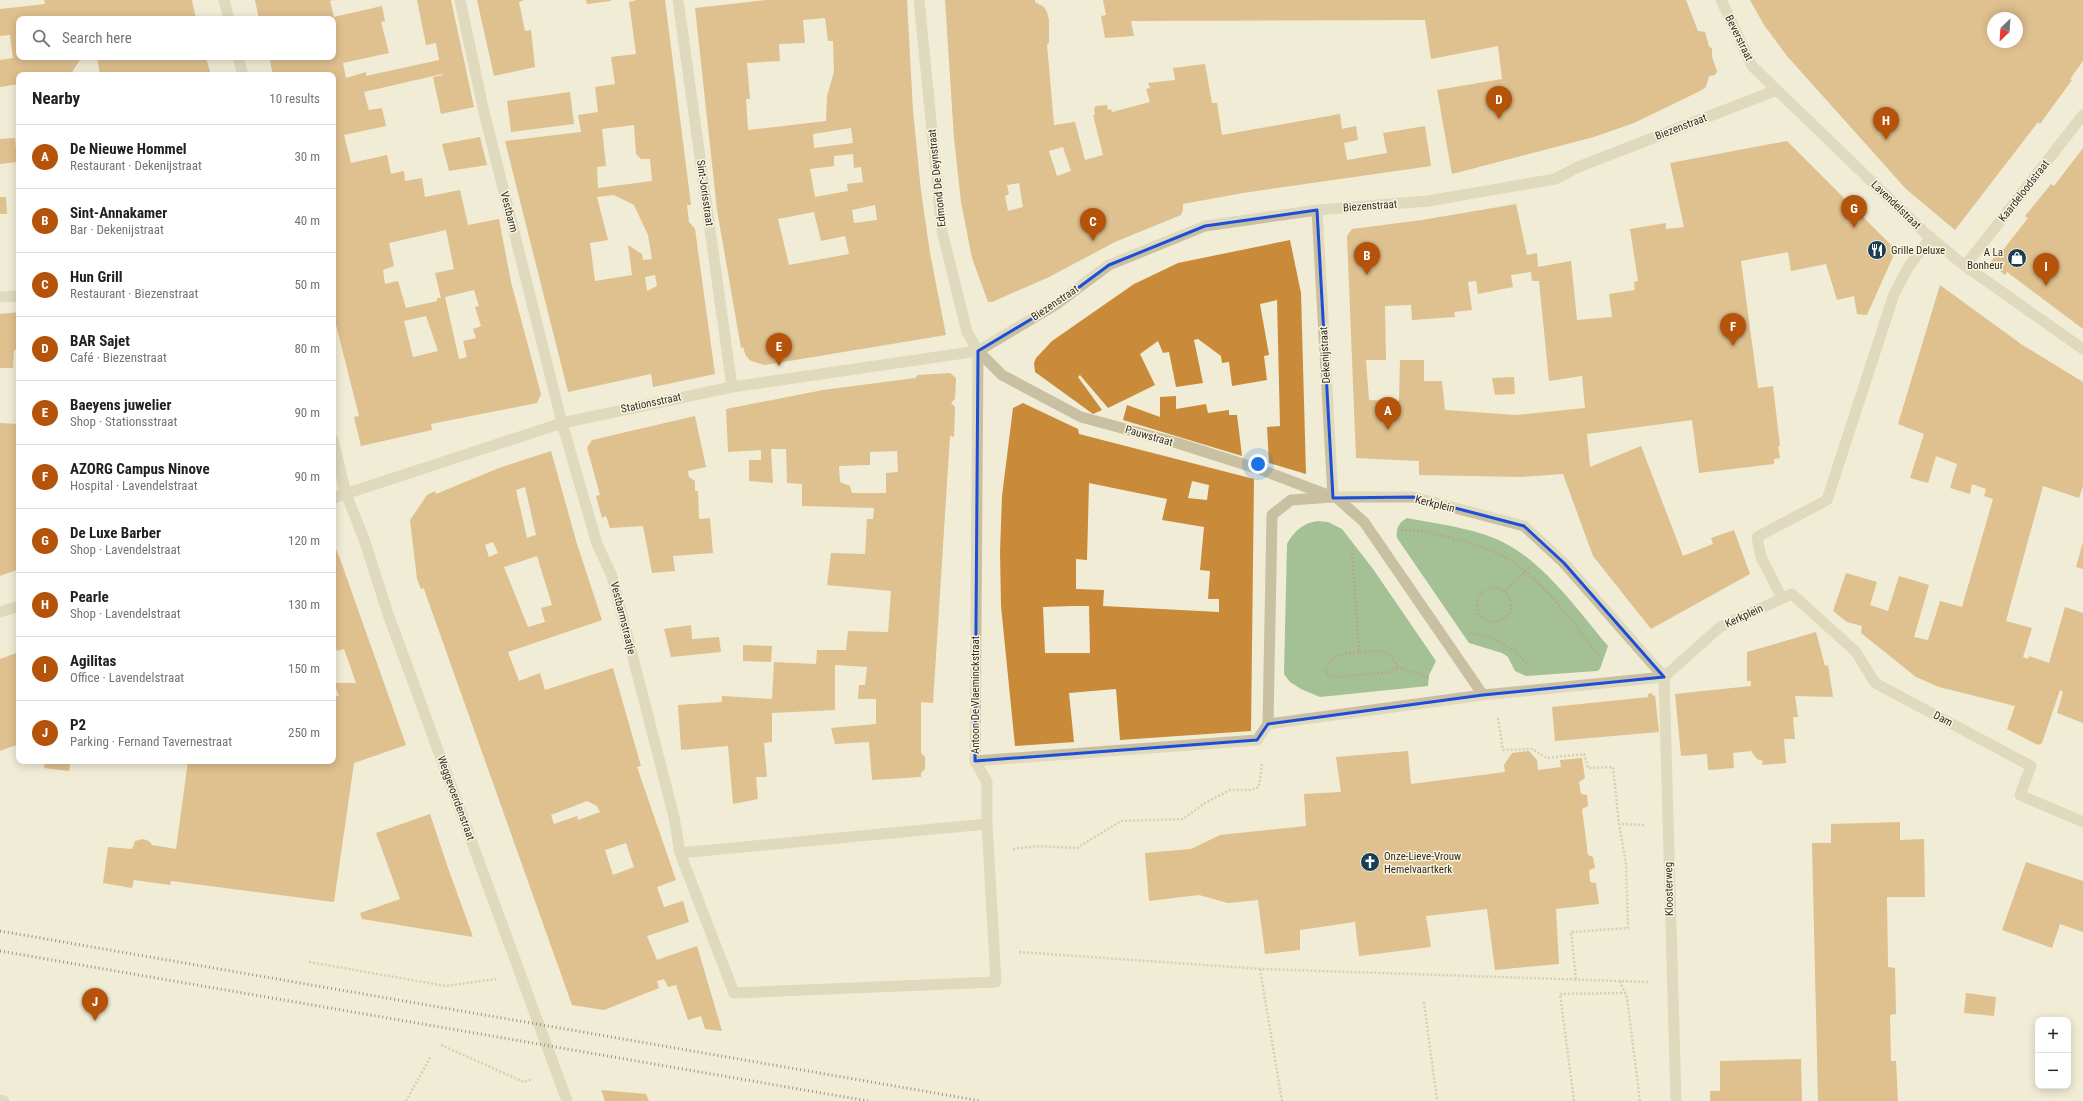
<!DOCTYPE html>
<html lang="en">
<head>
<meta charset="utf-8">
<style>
  :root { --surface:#fff; --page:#f2f2f2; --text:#202124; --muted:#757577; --line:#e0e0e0; --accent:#b45309 }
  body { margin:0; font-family:"Roboto Condensed",sans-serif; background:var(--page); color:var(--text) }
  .controls { position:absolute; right:12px; bottom:12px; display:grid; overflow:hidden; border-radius:8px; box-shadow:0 2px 10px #0003 }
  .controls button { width:36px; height:36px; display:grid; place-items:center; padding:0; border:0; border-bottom:1px solid var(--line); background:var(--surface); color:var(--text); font:20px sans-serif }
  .compass { position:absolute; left:1987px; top:12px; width:36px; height:36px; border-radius:50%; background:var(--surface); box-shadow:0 2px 10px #0003; rotate:205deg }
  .you { position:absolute; left:1258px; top:464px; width:14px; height:14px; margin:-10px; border:3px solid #fff; border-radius:50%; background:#1a73e8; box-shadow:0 0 0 6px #1a73e833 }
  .badge { display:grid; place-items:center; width:26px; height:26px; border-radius:50%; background:var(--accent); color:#fff; font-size:13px; font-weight:700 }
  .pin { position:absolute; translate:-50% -33px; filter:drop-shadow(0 1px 2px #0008) }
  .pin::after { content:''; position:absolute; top:21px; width:14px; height:12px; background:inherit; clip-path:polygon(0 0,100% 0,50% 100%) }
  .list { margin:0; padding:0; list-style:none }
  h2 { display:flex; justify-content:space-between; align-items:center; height:52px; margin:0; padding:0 16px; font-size:17px }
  h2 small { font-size:13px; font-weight:400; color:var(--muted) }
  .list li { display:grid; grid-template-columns:26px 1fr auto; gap:12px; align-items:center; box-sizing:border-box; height:64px; padding:0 16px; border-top:1px solid var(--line) }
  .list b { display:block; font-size:15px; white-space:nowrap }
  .list p { margin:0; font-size:13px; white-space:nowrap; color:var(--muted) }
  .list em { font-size:13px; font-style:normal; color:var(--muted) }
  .icon { flex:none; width:22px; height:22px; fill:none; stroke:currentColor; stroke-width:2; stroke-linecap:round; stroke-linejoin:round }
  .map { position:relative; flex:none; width:2083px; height:1101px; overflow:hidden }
  .search { position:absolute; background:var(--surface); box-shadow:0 2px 10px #0003; left:16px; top:16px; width:320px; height:44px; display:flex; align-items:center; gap:10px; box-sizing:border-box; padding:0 14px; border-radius:8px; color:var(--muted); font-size:15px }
  .panel { position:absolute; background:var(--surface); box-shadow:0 2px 10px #0003; left:16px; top:72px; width:320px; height:692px; border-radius:8px }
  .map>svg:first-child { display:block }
  .green { fill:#a4c095 }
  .building { fill:#c98a3a; fill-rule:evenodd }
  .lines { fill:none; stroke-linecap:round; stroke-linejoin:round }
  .path { stroke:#b4aa8b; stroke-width:2.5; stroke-dasharray:2 2; stroke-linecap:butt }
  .service { stroke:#c9c0a1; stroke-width:11 }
  .pedestrian { stroke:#c9c0a1; stroke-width:11 }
  .minor { stroke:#c9c0a1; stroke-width:11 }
  .rail { stroke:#332d24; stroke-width:3; stroke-dasharray:1 3; stroke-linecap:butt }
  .marked { fill:none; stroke:#1d4ed8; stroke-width:3; stroke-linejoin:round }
  .labels { text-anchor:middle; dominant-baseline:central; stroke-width:3; stroke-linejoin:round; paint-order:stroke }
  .street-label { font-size:11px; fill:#332d24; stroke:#f9f5e1 }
  .poi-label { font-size:11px; fill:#332d24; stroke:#f9f5e1; text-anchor:start }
</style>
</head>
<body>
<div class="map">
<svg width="2083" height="1101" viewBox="0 0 2083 1101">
  <rect width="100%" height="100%" fill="#f1ecd5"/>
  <path class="green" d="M1407,518C1442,525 1485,529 1515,549C1551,572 1581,614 1608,646L1600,669L1597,671L1526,676L1515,671L1508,657L1502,653L1469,643L1397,538C1396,529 1398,523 1407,518Z
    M1318,521L1328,522L1342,529L1373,569L1436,661L1429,675L1428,686L1320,697L1301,689L1290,682L1284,674L1287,544C1294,531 1303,523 1318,521Z"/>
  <path class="building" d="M44,0H192L196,19H157V17L144,19H19V57H82L70,75H19V84L0,87V60L13,58L10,35L0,36V9L45,4Z
    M255,0H333L330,1L334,17L382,6L385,21L381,22L389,53L343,63L346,78L366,72V76L439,60L436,43L426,45L417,0H451L474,107L441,114L433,77L443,75L442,74L364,92L369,110L382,108L386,126L344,135L351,163L387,155L391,174L404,171L405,181L422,178L425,197L460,190L468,225L499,219L511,282L541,394L537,403L431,424L432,430L361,446L354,417L359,416L333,313V75H273L269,57H333V19H259ZM446,230L454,269L435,273L441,298H437V301L406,308L398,281L385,284L383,270L394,266L389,243ZM474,290L479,306L475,307L481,326L473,329L476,338L463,341L467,357L459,359L445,297ZM426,316L438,351L413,357L404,321Z
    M477,0H524L519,2L525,31L531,30L535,67L494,76Z
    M586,0H611V1L587,4Z
    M637,0H665L691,205H687L689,222L695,229L715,374L653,387L651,374L568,392L505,141L581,132L578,115L598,112L595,87L615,84L611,57L636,54L629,2ZM634,125L636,154L641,159H650L652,181L598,188L597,167L606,166L602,129ZM614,195L634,205L648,235L652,259L643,260L642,254L628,245L632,275L595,281L590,243L608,240L597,197ZM655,275L657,286L647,291L645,277Z
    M767,0H907L913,111L921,191L930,253L946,335L765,365L751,361L746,356L743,347L741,348L717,210L695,8ZM825,18L828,41H833L834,72L827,96L826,121L748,130L746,99H750L747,63L780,61L779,44L805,43L803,20ZM851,128L853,143L814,148L813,134ZM853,154L854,168L861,167L863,182L847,184L848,191L815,197L810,169L834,166V156ZM875,205L877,220L854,223L852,210ZM814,212L821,241L845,236L849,254L789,265L778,219Z
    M945,0H1035V2L1044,7L1047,12L1049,20V43L1047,44L1054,125L1075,122L1085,160L1103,155L1093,115H1095L1094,109L1096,106L1107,105L1108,110L1111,109L1112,112L1150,102L1146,89L1150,88L1148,83L1175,80L1173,68L1205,64L1212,103H1217L1222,135L1340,114L1342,129L1356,126L1358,140L1344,143L1347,160L1387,153L1383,133L1425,126L1431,166L1243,193L1183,204V210L1181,215L1115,242L1049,277L992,302H988L972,258L961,202L954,138ZM1063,147L1071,171L1057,176L1049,151ZM1019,183L1023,207L1008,211L1005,196L1009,194L1007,185Z
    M1103,0H1686L1698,31L1705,32L1709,46L1712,49V57L1717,71L1715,75L1709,76L1706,87L1700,91L1634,123L1594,137L1452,174L1437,90L1502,79L1498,46L1431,59L1425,20L1131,21L1134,36L1105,38L1101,16L1106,15Z
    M1750,0H2083V61L2070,79L2072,80L2040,124L2038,122L1955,230L1906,189L1787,56L1764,25ZM1993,18H2017V42H1993Z
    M97,57H206L211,75H100Z
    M570,92L574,124L511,132L507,101Z
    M480,137L487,165L449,171L442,144Z
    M15,138L17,162L0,164V139Z
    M1787,141L1896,250L1867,315L1857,314L1854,296L1837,300L1826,264L1791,271L1788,252L1741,261L1758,388L1773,386L1780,446H1778L1780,458L1774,459V464L1699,473L1692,420L1587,434L1590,467L1641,446L1683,556L1713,544L1711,538L1734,530L1750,574L1651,629L1593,556L1563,474L1522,477L1419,475V461L1356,458L1347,236L1352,229L1422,220L1516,204L1527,255L1537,253L1538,267L1571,261L1577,320L1612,317L1609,294L1635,290L1634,282L1638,281L1630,229L1666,223V229L1684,227L1670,163ZM1531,272L1532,281H1539L1549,381L1582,376L1585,408L1516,415L1445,410L1442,381H1424V360H1400L1399,401L1369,400L1366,360H1386L1385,306L1411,305L1412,320L1455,317L1454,312L1472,310L1468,282L1476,281L1478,294L1513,287L1511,275Z
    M2083,148V329L2007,272L2005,275L1990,263L2001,248L2003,250L2028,218L2025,216L2051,184L2054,186Z
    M0,197H6L7,214H0Z
    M1290,240L1301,293L1306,474L1269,463L1267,427L1280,426L1277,300L1260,304L1269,355L1264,356L1267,380L1232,386L1229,362L1222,363L1221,356L1198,339L1194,340L1203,383L1176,387L1169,352L1163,353L1158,341L1140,354L1155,385L1108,408L1080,375L1078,377L1102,410L1093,414L1035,372L1034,363L1036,358L1052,341L1134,284L1178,263Z
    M1940,285L2021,344L2083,382V486L2079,498L2043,486L2006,621L2032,628L2023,657L2028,659L2029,656L2049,663L2065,607L2083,613V723L2057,713L2063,692L2060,690L2042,743L2038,745L2007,729L2015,706L1939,687L1916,677L1861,633L1862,626L1847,622L1833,611L1846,573L1877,582L1870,605L1888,611L1899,576L1929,585L1914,637L1928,640L1940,601L1962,607L1993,499L1984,496L1986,489L1972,484L1970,494L1950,488L1957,464L1936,456L1928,483L1910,478L1924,434L1898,424Z
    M19,312V349L14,350L13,368H0V314Z
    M950,373L956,378L955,399L951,403L955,407L954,437L950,436L933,703L921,702V753L925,757V769L921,773V777L872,780L869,742L835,744L831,728L876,724V699H858L859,685H865L867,667L835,665V710L772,713V742L764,743L767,777H756L758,799L733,804L728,746L681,750L678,705L722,702V696L772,699L774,662L816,664L817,650H846L848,631L888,632L891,591L827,585L831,553L865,554L867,519H873L874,508L802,506V484L787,483L786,449H771L773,483L749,481V460H761V450L728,452L726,409L823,390L915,378L918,375ZM897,451L898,472L886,473V493H852L850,486L840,482L839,466L870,465V452Z
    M1514,377L1515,394L1495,395L1492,378Z
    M1176,396V409L1206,404L1208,413L1229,410V415H1237L1242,456L1123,420L1127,405L1160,417V397Z
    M1023,403L1078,429L1079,434L1254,479L1251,731L1120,740L1116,689L1069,693L1074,742L1015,746L1001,606L1000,552L1002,496L1013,408ZM1192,481L1209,485L1207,500L1188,498ZM1089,483L1167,499L1162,520L1204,527L1200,570L1210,571L1208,599H1219V612L1103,606L1104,590L1076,589V559L1087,560ZM1073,606H1089L1090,653H1045L1043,607Z
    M695,416L706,467L688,471L689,477L695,481V491H698L699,519L710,518L713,553L673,556L675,571L652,573L643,526L610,528L606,516L602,518L596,496L600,495L587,448L592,440Z
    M0,423L19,424V569L0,576Z
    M551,451L577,544L602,620L508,652L519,681L540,673L545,690L613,668L641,766L637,767L676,880L657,887L664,907L683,901L689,922L647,936L657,960L697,946L722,1031L705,1029L701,1016L688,1020L676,985L668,987L664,979L657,981L659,988L604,1010L572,1005L425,592L424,588L421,589L417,579L410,520L427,495L435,491L436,494L499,468ZM525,487L536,535L527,538L516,490ZM493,542L498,553L489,557L485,545ZM537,556L552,605L541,608L545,622L528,627L504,567ZM587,801L597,806L600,812L578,820L577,816L554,824L551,815ZM626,843L634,867L613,875L605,850Z
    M2083,542V569L2076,567Z
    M333,547L336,549L339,556L406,745L354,763L334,902L171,881L170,885L134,880L132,888L103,883L108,847L132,849L135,841L143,839L149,841L152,845L176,849L188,761H333V696H339L334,683H356L344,649L337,651L333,638Z
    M691,625L692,639L719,637L721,652L671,657L664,629Z
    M1816,632L1825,666L1828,665L1833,697L1795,696L1798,717H1793L1795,739H1784L1786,763L1762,765L1763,761L1757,759L1751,751L1733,753L1734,768L1708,770L1707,754L1681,756L1675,694L1751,686V681H1747V652Z
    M743,645L772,646L771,662L743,661Z
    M19,652V744L0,751V659Z
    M1652,693L1653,696L1655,695L1659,732L1555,741L1552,707L1648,697V694Z
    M1408,751L1411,784L1505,772L1504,765L1512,753L1529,751L1537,760L1538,770L1561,767L1560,760L1582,758L1585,778L1579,782L1581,794L1587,795L1588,806L1582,809L1588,855L1593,857L1595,868L1589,870L1590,882L1596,883L1599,904L1556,909L1559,964L1495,970L1487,909L1426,916L1431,947L1359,956L1355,922L1300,930V950L1265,954L1258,900L1228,903L1199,895L1149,901L1145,853L1191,849L1220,835L1306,826L1304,794L1341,792L1336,757Z
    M45,761H71L69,771L44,768Z
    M430,814L448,868L473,937L362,919L360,913L400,899L376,833Z
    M1900,822V840L1924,839L1925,897H1887L1888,967L1895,968L1896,1014L1890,1015L1891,1061H1896L1898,1101H1818L1812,843H1831V824Z
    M2026,862L2083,881V932L2060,924L2052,948L2002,930Z
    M1966,993L1996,997L1994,1016L1964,1013Z
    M1801,1059L1802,1101H1710V1091H1720V1061Z
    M601,1090L646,1094L649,1101H605Z"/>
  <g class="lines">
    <path class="path" d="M1401,530C1419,529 1434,534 1452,538C1468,542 1487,548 1501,555C1543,578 1572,621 1600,658
      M1352,549L1359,652L1381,651L1390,654L1398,667L1429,677
      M1477 605a17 17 0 1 1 34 0a17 17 0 1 1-34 0Z
      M1505,591L1531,566
      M1471,631L1472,633L1492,638L1514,651L1528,665
      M1359,652C1341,654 1333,654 1325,672L1331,676L1337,677L1391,672L1398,667
      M1498,718L1503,750L1532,749L1547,758L1584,754L1588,768L1613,767L1619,824
      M1013,849L1036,846L1077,848L1121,821L1183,819L1205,803L1230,790H1251L1259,787L1262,763
      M1019,952L1262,969L1649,982
      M309,962L446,986L496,979
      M1260,969L1282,1101
      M1576,979L1571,932L1628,928L1626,864L1619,824L1644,825
      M1620,981L1627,998L1640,1101
      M1424,1002L1437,1101
      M441,1045L524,1082L533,1079
      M406,1101L431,1056
      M1574,1101L1560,994L1625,993"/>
    <path class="service" d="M1782,598L1761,557L1757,537L1827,500L1894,294L1909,266L1931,237
      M674,817L680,853L734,993L996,982L987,824V782L975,761
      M680,853L987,824"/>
    <path class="pedestrian" d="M978,351L1002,375L1081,417L1177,443L1262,470L1333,497
      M1664,677L1676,1101"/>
    <path class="minor" d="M224,0L229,19
      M460,0L483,108L562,423L597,544L612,576L674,817
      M678,0L732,387
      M919,0L942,231L967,332L978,351
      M1721,0L1752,66L1925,233L1965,266L2083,349
      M238,57L243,75
      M1317,210L1333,497
      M1965,266L2083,115
      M0,297L19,296
      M978,351L975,761L1257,740L1268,724
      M333,440L346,494L364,539L388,614L567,1101
      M333,498L562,423L732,387L978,351L1055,305L1109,265L1205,226L1317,210L1428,201L1555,179L1578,167L1777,90
      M1337,498L1364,522L1483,695
      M0,612L19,606
      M1268,724L1483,695L1664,677L1720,627L1792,594L1856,652L1875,683L2031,766L2020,795L2083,822
      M1268,724L1272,515L1291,500L1333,497H1413L1524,526L1564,563L1664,677
      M0,1100L4,1101"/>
    <path class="rail" d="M0,931L981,1101
      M0,951L868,1101"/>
  </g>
  <path d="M0 0H2083V1101H0ZM1317,210L1333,498L1413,497L1524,526L1564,563L1664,677L1483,695L1268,724L1257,740L975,761L978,351L1055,305L1109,265L1205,226Z" fill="#f1ecd5" fill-opacity=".55" fill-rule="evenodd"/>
  <path class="marked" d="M1317,210L1333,498L1413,497L1524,526L1564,563L1664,677L1483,695L1268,724L1257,740L975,761L978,351L1055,305L1109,265L1205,226Z"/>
  <defs>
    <symbol id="restaurant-disc" viewBox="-11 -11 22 22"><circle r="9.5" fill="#193e55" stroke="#f9f5e1"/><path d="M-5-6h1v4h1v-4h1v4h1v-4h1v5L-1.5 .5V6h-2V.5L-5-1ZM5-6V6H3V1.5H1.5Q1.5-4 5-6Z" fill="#fff"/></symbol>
    <symbol id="shop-disc" viewBox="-11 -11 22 22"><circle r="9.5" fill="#193e55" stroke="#f9f5e1"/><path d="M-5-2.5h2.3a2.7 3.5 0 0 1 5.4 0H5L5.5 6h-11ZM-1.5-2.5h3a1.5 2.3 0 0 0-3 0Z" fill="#fff"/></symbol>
    <symbol id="church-disc" viewBox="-11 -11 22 22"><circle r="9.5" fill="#193e55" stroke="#f9f5e1"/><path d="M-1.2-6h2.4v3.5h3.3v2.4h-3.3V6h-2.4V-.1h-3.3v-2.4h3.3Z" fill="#fff"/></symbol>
  </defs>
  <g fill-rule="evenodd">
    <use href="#restaurant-disc" x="1866" y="239" width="22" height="22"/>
    <use href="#shop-disc" x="2006" y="247" width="22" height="22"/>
    <use href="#church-disc" x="1359" y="851" width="22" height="22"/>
  </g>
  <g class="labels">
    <g class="street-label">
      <text transform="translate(1739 38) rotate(64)">Beverstraat</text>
      <text transform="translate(1681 127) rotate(-21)">Biezenstraat</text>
      <text transform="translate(937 178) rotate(-96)">Edmond De Deynstraat</text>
      <text transform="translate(2024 191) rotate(-52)">Kaardeloodstraat</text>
      <text transform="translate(705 193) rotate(82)">Sint-Jorisstraat</text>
      <text transform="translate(1896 205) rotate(44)">Lavendelstraat</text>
      <text transform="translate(1370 206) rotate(-4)">Biezenstraat</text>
      <text transform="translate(509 212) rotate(76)">Vestbarm</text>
      <text transform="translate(1055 303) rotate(-34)">Biezenstraat</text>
      <text transform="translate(1325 355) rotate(-93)">Dekenijstraat</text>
      <text transform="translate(651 403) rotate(-12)">Stationsstraat</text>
      <text transform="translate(1149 436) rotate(16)">Pauwstraat</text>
      <text transform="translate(1435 504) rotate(14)">Kerkplein</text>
      <text transform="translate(1744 616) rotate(-25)">Kerkplein</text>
      <text transform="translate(623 618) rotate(76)">Vestbarmstraatje</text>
      <text transform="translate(975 695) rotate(-90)">Antoon De Vlaeminckstraat</text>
      <text transform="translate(1943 719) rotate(28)">Dam</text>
      <text transform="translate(456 798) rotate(70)">Weggevoerdenstraat</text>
      <text transform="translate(1669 889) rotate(-91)">Kloosterweg</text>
    </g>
    <g class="poi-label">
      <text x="1891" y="250">Grille Deluxe</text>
      <text x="2003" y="252" text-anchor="end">A La<tspan x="2003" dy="13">Bonheur</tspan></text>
      <text x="1384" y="856">Onze-Lieve-Vrouw<tspan x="1384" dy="13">Hemelvaartkerk</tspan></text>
    </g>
  </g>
</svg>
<div class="controls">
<button>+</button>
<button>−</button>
</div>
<svg class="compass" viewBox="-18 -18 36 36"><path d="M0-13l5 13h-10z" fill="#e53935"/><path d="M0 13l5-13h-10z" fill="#757577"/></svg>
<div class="you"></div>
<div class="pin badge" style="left:1388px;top:430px">A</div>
<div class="pin badge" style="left:1367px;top:275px">B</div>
<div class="pin badge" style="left:1093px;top:241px">C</div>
<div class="pin badge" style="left:1499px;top:119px">D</div>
<div class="pin badge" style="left:779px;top:366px">E</div>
<div class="pin badge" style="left:1733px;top:346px">F</div>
<div class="pin badge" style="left:1854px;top:228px">G</div>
<div class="pin badge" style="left:1886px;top:140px">H</div>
<div class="pin badge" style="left:2046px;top:286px">I</div>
<div class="pin badge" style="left:95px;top:1021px">J</div>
<div class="search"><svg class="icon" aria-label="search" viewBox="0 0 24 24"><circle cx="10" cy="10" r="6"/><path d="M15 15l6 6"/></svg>Search here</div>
<section class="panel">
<h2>Nearby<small>10 results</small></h2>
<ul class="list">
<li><span class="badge">A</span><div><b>De Nieuwe Hommel</b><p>Restaurant · Dekenijstraat</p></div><em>30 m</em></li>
<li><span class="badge">B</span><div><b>Sint-Annakamer</b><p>Bar · Dekenijstraat</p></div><em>40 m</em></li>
<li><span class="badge">C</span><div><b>Hun Grill</b><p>Restaurant · Biezenstraat</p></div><em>50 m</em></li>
<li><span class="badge">D</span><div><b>BAR Sajet</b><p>Café · Biezenstraat</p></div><em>80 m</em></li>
<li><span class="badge">E</span><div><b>Baeyens juwelier</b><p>Shop · Stationsstraat</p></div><em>90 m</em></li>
<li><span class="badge">F</span><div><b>AZORG Campus Ninove</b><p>Hospital · Lavendelstraat</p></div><em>90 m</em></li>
<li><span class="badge">G</span><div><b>De Luxe Barber</b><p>Shop · Lavendelstraat</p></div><em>120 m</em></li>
<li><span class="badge">H</span><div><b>Pearle</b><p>Shop · Lavendelstraat</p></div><em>130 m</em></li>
<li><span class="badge">I</span><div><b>Agilitas</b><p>Office · Lavendelstraat</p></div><em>150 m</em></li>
<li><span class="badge">J</span><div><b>P2</b><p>Parking · Fernand Tavernestraat</p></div><em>250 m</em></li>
</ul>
</section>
</div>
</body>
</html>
